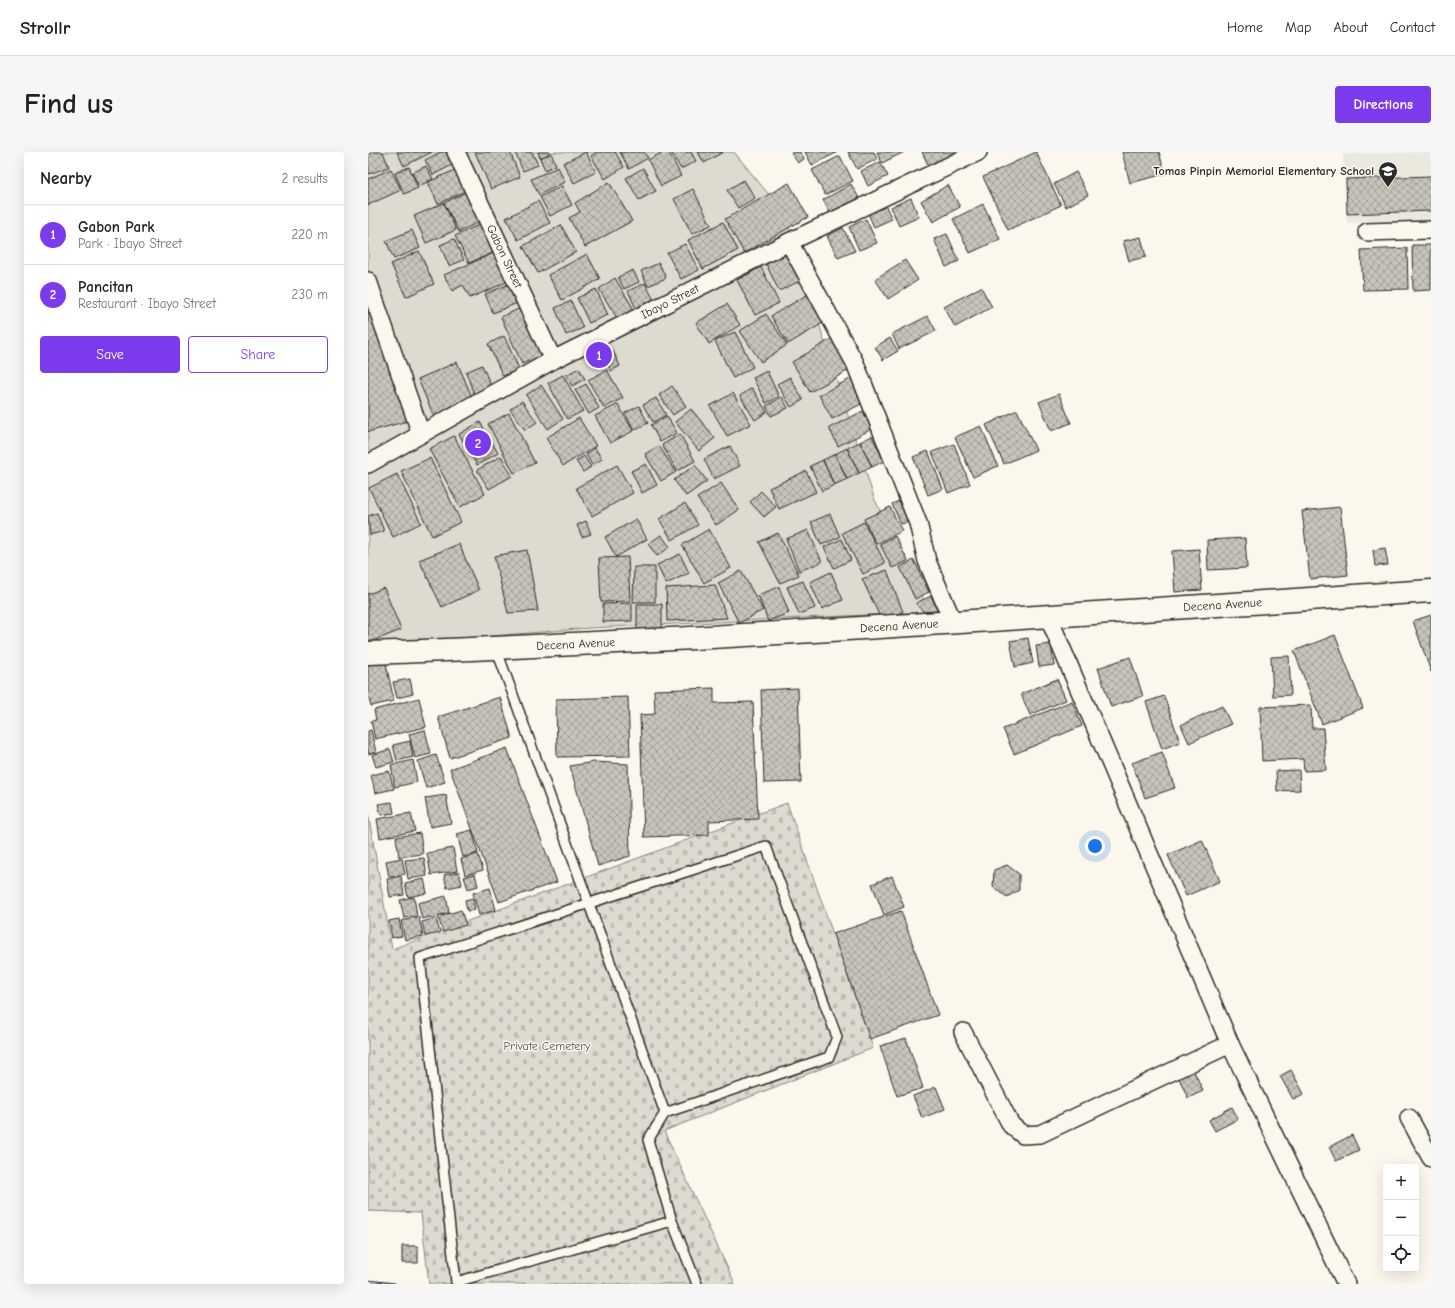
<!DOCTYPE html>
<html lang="en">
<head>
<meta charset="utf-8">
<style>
  :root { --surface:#fff; --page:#f6f6f6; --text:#202124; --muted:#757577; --line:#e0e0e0; --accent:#7c3aed }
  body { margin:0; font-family:"Comic Neue",sans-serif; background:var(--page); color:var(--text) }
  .controls { position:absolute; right:12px; bottom:12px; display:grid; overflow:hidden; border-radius:4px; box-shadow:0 4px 16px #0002 }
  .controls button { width:36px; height:36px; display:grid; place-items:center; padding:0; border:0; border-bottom:1px solid var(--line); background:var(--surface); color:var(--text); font:20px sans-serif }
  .you { position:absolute; left:727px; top:694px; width:14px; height:14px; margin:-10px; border:3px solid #fff; border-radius:50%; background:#1a73e8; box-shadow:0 0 0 6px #1a73e833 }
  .badge { display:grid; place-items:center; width:26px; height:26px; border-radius:50%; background:var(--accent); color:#fff; font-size:13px; font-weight:700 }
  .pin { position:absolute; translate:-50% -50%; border:2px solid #fff; box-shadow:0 1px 4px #0006 }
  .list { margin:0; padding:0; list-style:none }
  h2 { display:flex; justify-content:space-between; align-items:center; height:52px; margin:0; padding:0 16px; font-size:17px }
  h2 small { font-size:13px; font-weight:400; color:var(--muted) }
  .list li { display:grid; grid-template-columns:26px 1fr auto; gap:12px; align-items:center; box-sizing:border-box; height:60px; padding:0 16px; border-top:1px solid var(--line) }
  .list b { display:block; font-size:15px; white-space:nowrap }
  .list p { margin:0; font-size:13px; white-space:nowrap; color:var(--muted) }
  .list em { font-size:13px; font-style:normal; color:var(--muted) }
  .actions { display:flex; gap:8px; padding:12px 16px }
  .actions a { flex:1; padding:9px 0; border:1px solid var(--accent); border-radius:4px; text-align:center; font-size:14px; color:var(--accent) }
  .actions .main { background:var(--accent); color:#fff }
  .icon { flex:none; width:22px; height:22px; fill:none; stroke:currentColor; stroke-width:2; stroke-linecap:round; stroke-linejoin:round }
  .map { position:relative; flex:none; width:1063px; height:1132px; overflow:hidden; border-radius:4px }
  header { display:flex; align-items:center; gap:24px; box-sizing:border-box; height:56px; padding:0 20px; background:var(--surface); border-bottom:1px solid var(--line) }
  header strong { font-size:19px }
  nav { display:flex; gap:22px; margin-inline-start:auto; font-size:14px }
  .intro { display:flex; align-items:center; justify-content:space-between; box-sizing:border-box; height:96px; padding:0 24px }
  h1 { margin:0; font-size:28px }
  .button { padding:10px 18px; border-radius:4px; background:var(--accent); color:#fff; font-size:14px; font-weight:700 }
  main { display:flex; gap:24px; padding:0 24px }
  aside { flex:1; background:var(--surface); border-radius:4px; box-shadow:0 4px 16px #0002 }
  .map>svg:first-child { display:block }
  .built { fill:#ebe8de }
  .cemetery { fill:url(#cemetery-stones); stroke:#84827e }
  .park { fill:#dddad0; stroke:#84827e }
  .building { fill:url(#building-cross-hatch); stroke:#2b2b2b }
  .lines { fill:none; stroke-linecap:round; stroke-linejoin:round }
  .service-casing { stroke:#2b2b2b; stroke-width:12 }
  .minor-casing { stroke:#2b2b2b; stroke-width:20 }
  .secondary-casing { stroke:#2b2b2b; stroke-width:25 }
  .service { stroke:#fbf7ec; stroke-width:9 }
  .minor { stroke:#fbf7ec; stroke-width:17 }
  .secondary { stroke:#fbf7ec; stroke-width:22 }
  .labels { text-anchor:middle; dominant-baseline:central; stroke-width:3; stroke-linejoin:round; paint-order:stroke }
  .poi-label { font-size:12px; font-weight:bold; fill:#2b2b2b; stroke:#fbf7ec; text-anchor:end }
  .street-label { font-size:12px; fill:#2b2b2b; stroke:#fbf7ec }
  .park-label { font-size:12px; fill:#585754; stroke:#fbf7ec }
</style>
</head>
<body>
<header>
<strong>Strollr</strong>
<nav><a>Home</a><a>Map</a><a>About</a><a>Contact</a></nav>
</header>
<div class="intro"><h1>Find us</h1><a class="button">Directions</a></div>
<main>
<aside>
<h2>Nearby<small>2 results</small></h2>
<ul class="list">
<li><span class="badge">1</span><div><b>Gabon Park</b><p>Park · Ibayo Street</p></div><em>220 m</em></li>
<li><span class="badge">2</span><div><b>Pancitan</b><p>Restaurant · Ibayo Street</p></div><em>230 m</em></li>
</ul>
<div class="actions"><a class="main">Save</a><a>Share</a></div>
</aside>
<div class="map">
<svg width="1063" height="1132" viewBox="0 0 1063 1132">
  <defs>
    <pattern id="cemetery-stones" width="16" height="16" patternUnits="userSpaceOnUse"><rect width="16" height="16" fill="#dddad0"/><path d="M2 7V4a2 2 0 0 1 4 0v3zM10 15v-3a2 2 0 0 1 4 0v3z" fill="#bebbb3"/></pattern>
    <pattern id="building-cross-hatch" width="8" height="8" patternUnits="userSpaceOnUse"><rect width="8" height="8" fill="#c7c4bc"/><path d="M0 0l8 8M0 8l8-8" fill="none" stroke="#a29f99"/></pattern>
  </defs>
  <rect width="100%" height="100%" fill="#fbf7ec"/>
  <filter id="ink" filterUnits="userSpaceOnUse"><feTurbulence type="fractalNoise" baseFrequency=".025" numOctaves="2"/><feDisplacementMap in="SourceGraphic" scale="8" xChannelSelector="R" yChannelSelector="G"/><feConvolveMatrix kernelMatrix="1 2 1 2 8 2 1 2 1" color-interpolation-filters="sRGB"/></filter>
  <g filter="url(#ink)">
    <path class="built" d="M1063,0V69L979,71L975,2Z"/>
    <path class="cemetery" d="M419,651L505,896L296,979L367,1132H61L53,1061L0,1059V661L24,797Z"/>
    <path class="park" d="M0,0H366L416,61L506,346L562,460L222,476L0,494Z"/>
    <path class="building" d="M6,0H15L21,15L1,22L0,2Z
      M29,0H64L36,14Z
      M73,0H78L84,13L65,23L57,8Z
      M107,0H142L152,25L123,37Z
      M147,0H164L170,13L155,19Z
      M170,0H182L183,1L172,6Z
      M218,0L228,20L206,31L195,11Z
      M229,0H247L256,15L237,27L223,4Z
      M252,0H276L280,6L261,17Z
      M295,0H301L313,24L293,34L280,8Z
      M303,0H323L328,9L313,17Z
      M330,0H355L336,11Z
      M432,0L436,7L430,11L423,1Z
      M437,0H468V1L444,13Z
      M480,0H506L509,7L489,17Z
      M509,0H536L514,11Z
      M554,0H590L561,15Z
      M668,0L693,53L640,78L615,25Z
      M754,0H791L797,22L762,31Z
      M183,1L188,13L177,18L172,6Z
      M472,4L485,29L457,43L444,18Z
      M512,10L520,24L500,34L493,19Z
      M58,14L65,27L51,34L44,21Z
      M41,15L50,36L36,42L27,21Z
      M190,15L197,30L171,43L163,27Z
      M275,16L288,39L271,48L258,26Z
      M23,17L33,38L0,53V27Z
      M87,18L97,39L70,52L60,30Z
      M708,20L720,43L698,55L686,32Z
      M1063,24V59L979,62L978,27Z
      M376,28L387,46L370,56L359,38Z
      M241,30L264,69L217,95L201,66L212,60L207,51Z
      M421,31L440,65L376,101L357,67Z
      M483,32L491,46L462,61L455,48Z
      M580,33L592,55L565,70L553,49Z
      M194,34L204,53L182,64L172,45Z
      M104,37L119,66L91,80L76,51Z
      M325,37L343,73L324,82L306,47Z
      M543,46L551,65L531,74L523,55Z
      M170,49L182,71L150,88L138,66Z
      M515,49L524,67L506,75L498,57Z
      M76,51L88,78L58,91L46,64Z
      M615,52L632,87L602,101L585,67Z
      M498,67L509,91L491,98L481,75Z
      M355,70L370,98L335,117L320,88Z
      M115,71L129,99L101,111L87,84Z
      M193,73L208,100L170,121L155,94Z
      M475,76L487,99L470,106L459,84Z
      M44,78L52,96L26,107L18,89Z
      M579,82L591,109L578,115L566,87Z
      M773,85L778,105L761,109L755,89Z
      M86,87L96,108L81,114L72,93Z
      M317,92L331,118L313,127L299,101Z
      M1044,93H1063V138L1045,139Z
      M1039,96L1040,137L995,138L993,98Z
      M51,99L66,132L38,145L23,112Z
      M128,100L141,129L102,146L95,133L84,139L76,123Z
      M422,101L434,128L411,139L398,112Z
      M219,102L232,127L194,148L180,123Z
      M537,108L550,128L520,147L507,127Z
      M291,111L298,126L280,134L273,119Z
      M393,115L411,151L387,163L369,128Z
      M265,118L271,130L256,137L250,125Z
      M247,126L268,161L252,171L231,137Z
      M144,131L152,150L125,161L117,142Z
      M277,131L289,154L271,163L260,139Z
      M613,135L624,155L587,175L576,155Z
      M228,137L240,163L221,171L209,146Z
      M444,140L460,168L420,192L403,164Z
      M203,149L215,176L198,183L187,156Z
      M359,152L372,173L341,192L328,171Z
      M155,155L176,202L154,212L133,165Z
      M6,159L39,269L0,280V161Z
      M398,162L419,193L393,210L372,179Z
      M560,164L568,179L531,197L524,182Z
      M367,180L385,215L365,226L347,189Z
      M136,184L151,217L135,224L120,192Z
      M465,186L483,217L442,240L424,210Z
      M522,186L530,199L515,208L507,195Z
      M245,199L252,214L243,219L236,204Z
      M89,210L106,250L67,267L50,227Z
      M114,213L123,234L106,242L98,220Z
      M211,216L217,227L204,234L198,223Z
      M239,218L255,246L236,256L220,228Z
      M399,219L411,245L398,251L385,226Z
      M195,223L215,259L199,267L180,231Z
      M422,225L435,248L423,255L409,232Z
      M484,226L497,250L464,267L451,243Z
      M218,232L231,256L221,262L207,238Z
      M173,233L195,267L180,277L158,243Z
      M304,234L318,254L305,263L291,243Z
      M384,236L399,260L387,268L372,244Z
      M365,241L383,272L359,284L342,254Z
      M691,242L703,271L683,279L671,250Z
      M414,245L420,256L403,264L398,254Z
      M288,246L298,263L285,270L275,253Z
      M154,249L169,270L157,278L142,257Z
      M250,252L265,279L242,291L227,264Z
      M271,254L280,271L266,278L257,261Z
      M323,257L347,286L331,299L307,270Z
      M649,258L668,298L636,312L618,273Z
      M495,259L504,277L470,294L461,276Z
      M141,261L167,311L146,321L120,272Z
      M299,264L309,281L292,290L283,273Z
      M211,266L228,294L195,314L178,286Z
      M112,270L130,301L109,313L91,282Z
      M613,274L630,314L605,325L587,285Z
      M312,282L327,309L309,319L294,293Z
      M86,284L117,342L92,355L61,297Z
      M504,284L516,309L504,315L492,290Z
      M492,290L504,315L491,321L479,296Z
      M586,292L602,332L580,341L564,300Z
      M291,294L308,320L293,329L277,302Z
      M362,294L372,314L346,327L336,307Z
      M227,296L234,307L224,313L218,302Z
      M479,296L491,321L479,327L467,302Z
      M560,299L575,337L560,343L545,305Z
      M467,302L479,327L466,333L455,308Z
      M133,304L144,324L121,337L109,318Z
      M216,304L223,315L215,320L208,309Z
      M62,306L93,370L64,384L33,319Z
      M455,308L466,333L454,339L442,314Z
      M278,312L289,333L274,341L263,319Z
      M249,313L265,341L224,364L208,336Z
      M327,313L339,329L318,344L306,328Z
      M438,319L448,340L411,357L401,336Z
      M29,322L53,371L25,385L1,336Z
      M353,331L371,358L348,373L329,346Z
      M393,339L408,355L396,365L382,350Z
      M535,347L544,369L533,372L524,352Z
      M317,351L330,373L304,388L291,367Z
      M522,355L534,379L508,392L496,367Z
      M972,355L980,423L942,427L934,359Z
      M9,361L16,379L2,383L0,364Z
      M462,362L472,385L453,393L443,370Z
      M268,367L279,387L248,405L237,385Z
      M218,369L223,382L214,385L209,373Z
      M496,370L517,411L495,422L474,381Z
      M341,377L363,416L336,431L314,393Z
      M440,378L454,410L431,419L418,387Z
      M410,381L431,423L412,431L391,390Z
      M293,383L302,395L289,404L280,392Z
      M527,384L540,409L524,416L512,392Z
      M877,386L879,416L840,418L839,388Z
      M474,387L483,408L466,416L456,395Z
      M91,392L111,438L74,455L51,408Z
      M1017,396L1020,413L1007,414L1005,398Z
      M831,397L834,438L807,440L804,399Z
      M159,398L170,459L140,461L126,404Z
      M312,402L321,421L298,432L289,413Z
      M260,405L262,449L233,450L231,406Z
      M546,408L561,440L547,447L532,415Z
      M266,415H287V450H265Z
      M519,418L535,460L513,467L494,427Z
      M373,419L395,458L371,471L350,431Z
      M463,420L475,448L454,457L442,430Z
      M435,429L447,456L431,462L419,435Z
      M347,433L359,466L299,469L298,436Z
      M411,435L421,461L400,469L390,443Z
      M16,436L33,478L0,491V442Z
      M563,444L570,459L556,460L548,451Z
      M264,451V469L235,470V452Z
      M269,452H294V478H269Z
      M1063,463V520L1045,469Z
      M967,483L995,556L954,572L926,499Z
      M660,486L665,511L647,515L642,489Z
      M683,492L686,513L671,515L668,494Z
      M921,504L923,543L905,544L903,505Z
      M762,505L775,544L743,555L730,516Z
      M17,507L26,549L3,554L0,542V511Z
      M42,527L45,542L29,546L25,530Z
      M689,527L698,548L662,563L653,542Z
      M346,536V551L385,550L390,667L341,669V683L276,685L272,563L287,562L286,538Z
      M430,536L433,630L396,631L393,538Z
      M796,544L812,590L794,597L778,550Z
      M132,545L144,586L82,606L70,565Z
      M260,545L262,604L189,605L188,547Z
      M51,546L58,575L7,587L3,569L8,568L6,558Z
      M704,549L714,574L646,602L635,577Z
      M943,553L944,576H955L958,618L936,619L935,607L894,609L892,555Z
      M854,554L863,572L821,591L813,573Z
      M3,578L8,600L0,602V579Z
      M57,578L63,602L47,606L41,582Z
      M42,589L45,605L29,609L25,593Z
      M139,596L189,730L131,750L82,617Z
      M22,597L26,610L8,615L4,603Z
      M794,600L807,636L777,646L764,611Z
      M68,603L77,630L58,636L50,609Z
      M45,608L49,630L27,635L23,613Z
      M226,610L260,612L262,704L230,714L202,614Z
      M931,618L932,638L909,639L908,619Z
      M21,619L26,637L7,641L3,623Z
      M78,643L83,671L62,675L57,646Z
      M24,650L26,661L13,663L10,652Z
      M43,661L47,679L12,686L9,667Z
      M104,678L110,701L95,705L89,682Z
      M52,681L55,702L31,705L28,685Z
      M834,688L852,729L818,744L800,703Z
      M85,696L89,719L63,723L59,701Z
      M110,702L115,718L97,723L93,707Z
      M34,706L37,722L21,725L18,709Z
      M56,706L59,724L40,727L37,708Z
      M639,713L651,722V738L639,745L625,735L626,718Z
      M91,720L94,733L79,736L76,723Z
      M107,722L110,734L100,737L96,725Z
      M33,724L36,743L22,745L19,727Z
      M524,724L536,755L516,763L504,732Z
      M56,727L59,741L40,745L37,731Z
      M122,736L128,758L111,763L105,741Z
      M78,744L81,761L54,767L50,751Z
      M46,745L49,764L36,766L32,748Z
      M105,746L107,758L99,759L97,748Z
      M93,758L98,773L75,780L70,765Z
      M533,759L570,863L502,887L465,782Z
      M51,765L55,784L37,788L33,769Z
      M68,766L72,781L57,784L54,770Z
      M31,767L34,784L24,786L21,769Z
      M538,886L555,936L529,944L512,894Z
      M825,917L835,939L820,946L810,924Z
      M923,918L936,942L925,947L912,924Z
      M568,935L577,957L554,966L545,944Z
      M864,955L870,967L847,979L841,968Z
      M984,983L991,998L968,1009L961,995Z
      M34,1094H50V1111H34Z
      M0,1128L27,1131V1132H0Z"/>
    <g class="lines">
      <defs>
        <path id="service" d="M128,496L297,961
          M398,694L469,885L461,905L297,961L280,988L304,1069L88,1130L52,806Z
          M304,1069L329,1132"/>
        <g id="minor">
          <path id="s1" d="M88,0L185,208"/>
          <path d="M999,80L1063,78"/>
          <path d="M421,90L487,211L550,371L559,409L585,470"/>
          <path d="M0,129L53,282"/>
          <path id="s2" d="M0,312L185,208L421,90L610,0"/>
          <path d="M680,464L862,892L978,1132"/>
          <path d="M595,880L643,973L655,983L672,982L862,892"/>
          <path d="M1041,966L1063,1006"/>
        </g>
        <g id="secondary">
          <path id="s3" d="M0,501C355,488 709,462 1063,439"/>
        </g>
      </defs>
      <use href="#service" class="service-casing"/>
      <use href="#minor" class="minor-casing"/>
      <use href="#secondary" class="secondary-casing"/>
      <use href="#service" class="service"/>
      <use href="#minor" class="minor"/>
      <use href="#secondary" class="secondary"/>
    </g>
  </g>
  <defs>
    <symbol id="school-pin" viewBox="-11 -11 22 30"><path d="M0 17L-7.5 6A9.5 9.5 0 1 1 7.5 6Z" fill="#2b2b2b" stroke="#fbf7ec"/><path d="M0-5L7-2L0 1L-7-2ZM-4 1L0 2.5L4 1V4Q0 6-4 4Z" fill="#fff"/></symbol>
  </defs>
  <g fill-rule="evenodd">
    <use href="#school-pin" x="1009" y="8" width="22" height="30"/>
  </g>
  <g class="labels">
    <g class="poi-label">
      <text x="1006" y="19">Tomas Pinpin Memorial Elementary School</text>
    </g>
    <g class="street-label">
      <text stroke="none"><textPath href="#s1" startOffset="115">Gabon Street</textPath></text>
      <text stroke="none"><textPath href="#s2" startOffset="343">Ibayo Street</textPath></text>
      <text stroke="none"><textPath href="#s3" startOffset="856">Decena Avenue</textPath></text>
      <text stroke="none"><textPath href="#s3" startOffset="532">Decena Avenue</textPath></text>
      <text stroke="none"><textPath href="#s3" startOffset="208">Decena Avenue</textPath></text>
    </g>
    <g class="park-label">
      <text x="179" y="894">Private Cemetery</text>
    </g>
  </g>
</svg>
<div class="controls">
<button>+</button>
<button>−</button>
<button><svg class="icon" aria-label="locate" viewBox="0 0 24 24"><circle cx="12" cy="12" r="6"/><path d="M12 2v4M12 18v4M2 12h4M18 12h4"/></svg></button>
</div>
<div class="you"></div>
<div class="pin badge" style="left:231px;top:203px">1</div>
<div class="pin badge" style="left:110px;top:291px">2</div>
</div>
</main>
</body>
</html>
